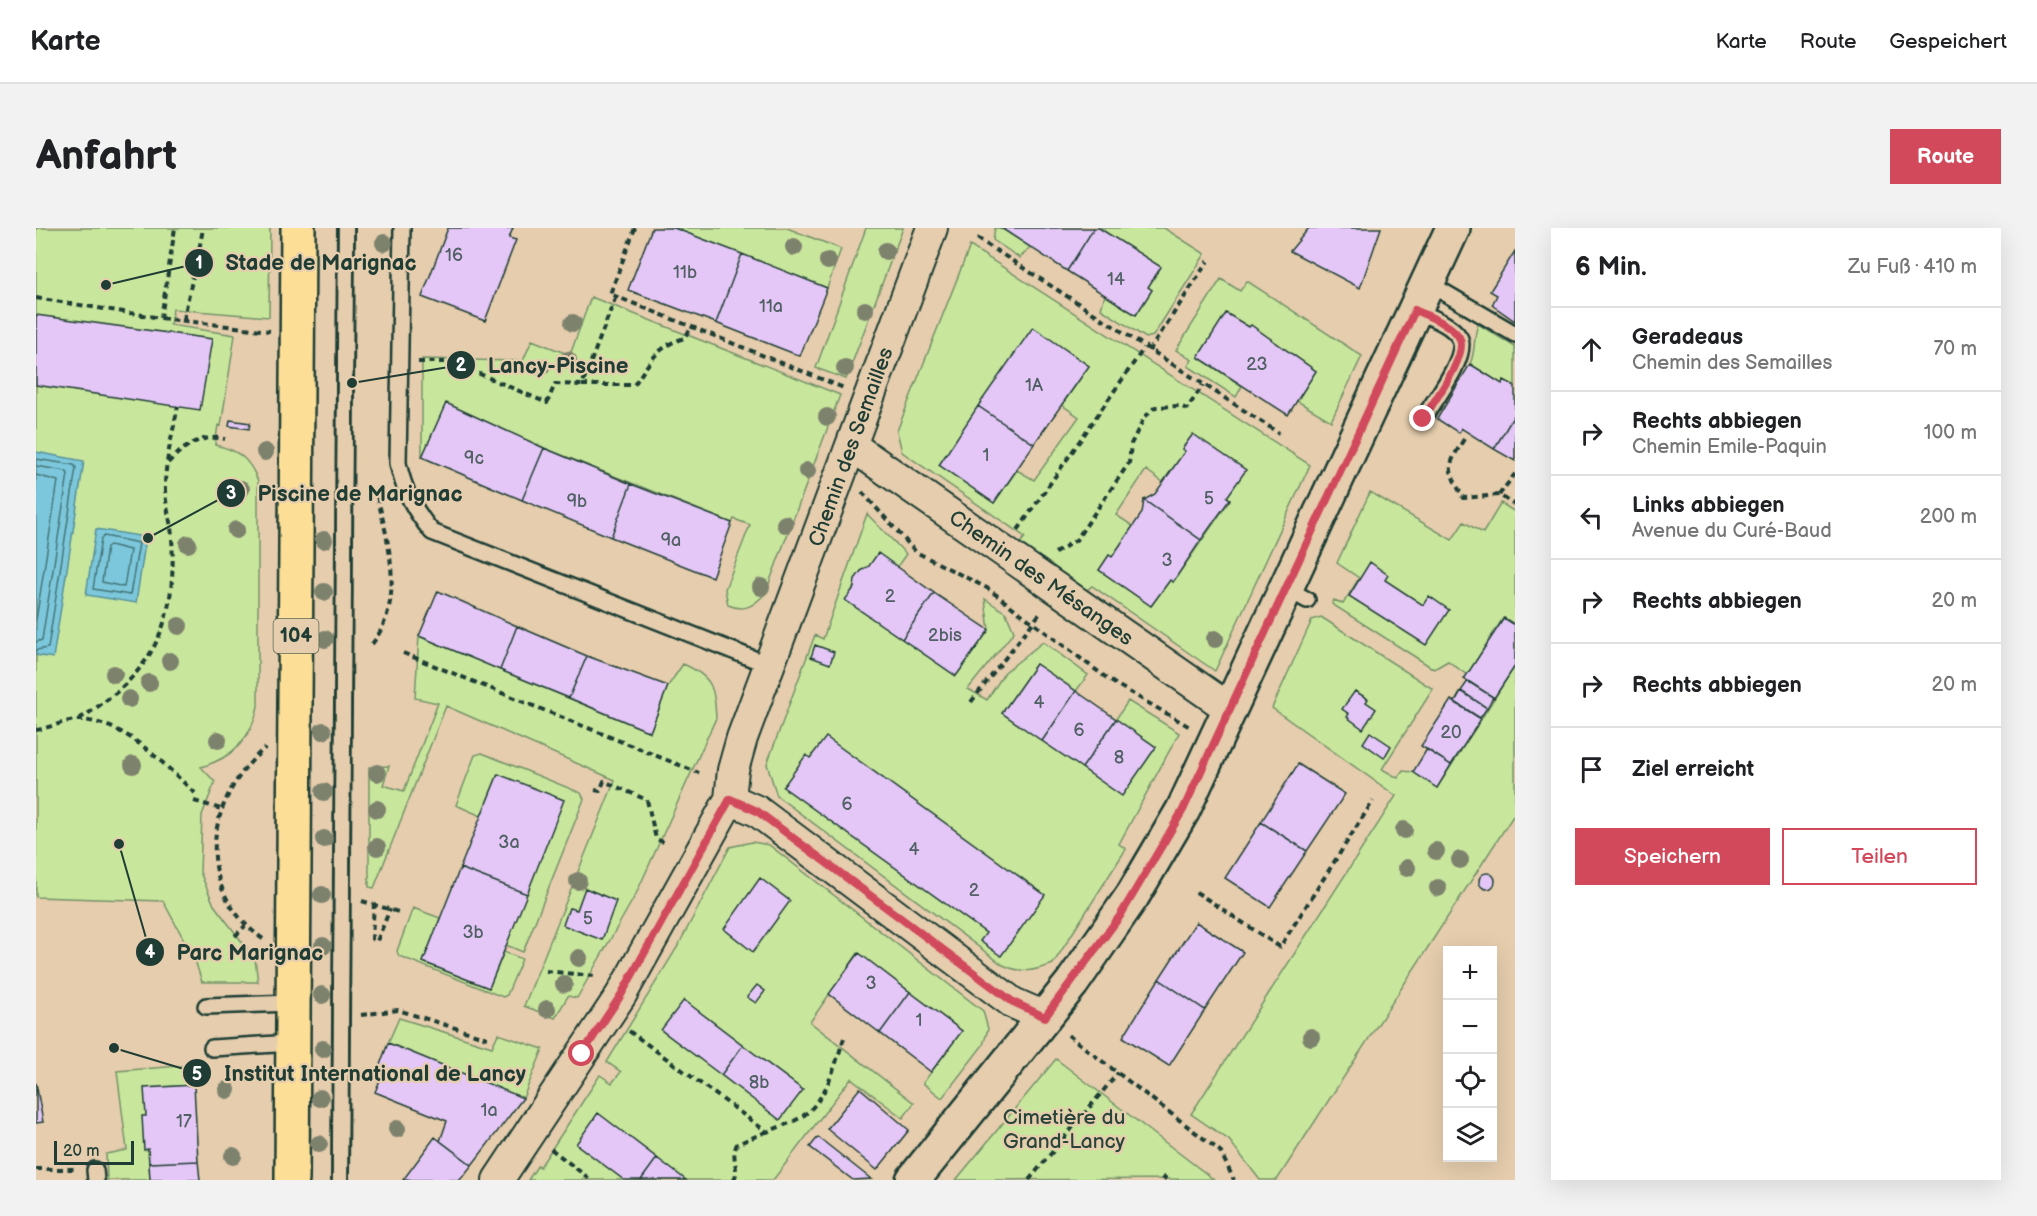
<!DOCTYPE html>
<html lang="de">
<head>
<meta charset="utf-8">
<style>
  :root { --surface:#fff; --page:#f2f2f2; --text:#202124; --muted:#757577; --line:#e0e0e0; --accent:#d1495b }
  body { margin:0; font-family:"Balsamiq Sans",sans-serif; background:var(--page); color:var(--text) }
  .controls { position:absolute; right:18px; bottom:18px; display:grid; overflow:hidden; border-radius:0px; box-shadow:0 6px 24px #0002 }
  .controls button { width:54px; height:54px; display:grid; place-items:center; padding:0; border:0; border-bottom:2px solid var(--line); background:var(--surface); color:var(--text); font:30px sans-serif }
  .scale { position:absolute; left:18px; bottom:15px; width:80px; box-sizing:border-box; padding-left:6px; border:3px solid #1f3d34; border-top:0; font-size:16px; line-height:21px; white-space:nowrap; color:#1f3d34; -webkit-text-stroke:4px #e5cdad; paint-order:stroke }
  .stop { position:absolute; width:18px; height:18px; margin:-14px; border:4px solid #d1495b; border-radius:50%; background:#fff }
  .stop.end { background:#d1495b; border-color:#fff; box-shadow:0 2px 6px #0008 }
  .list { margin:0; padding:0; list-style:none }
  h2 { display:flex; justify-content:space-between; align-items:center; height:78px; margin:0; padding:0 24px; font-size:26px }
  h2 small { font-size:20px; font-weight:400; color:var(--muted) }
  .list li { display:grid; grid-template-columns:39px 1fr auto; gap:18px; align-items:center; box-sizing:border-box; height:84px; padding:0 24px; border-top:2px solid var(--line) }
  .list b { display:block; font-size:22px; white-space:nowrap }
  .list p { margin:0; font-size:20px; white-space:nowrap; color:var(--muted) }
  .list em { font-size:20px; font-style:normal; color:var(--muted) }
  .actions { display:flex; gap:12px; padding:18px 24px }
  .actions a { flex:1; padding:14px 0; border:2px solid var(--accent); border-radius:0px; text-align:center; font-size:21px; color:var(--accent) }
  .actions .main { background:var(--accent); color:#fff }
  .icon { flex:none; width:33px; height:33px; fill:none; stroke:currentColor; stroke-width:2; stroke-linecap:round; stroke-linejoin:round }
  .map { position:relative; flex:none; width:1479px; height:952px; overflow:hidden; border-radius:0px }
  header { display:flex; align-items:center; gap:36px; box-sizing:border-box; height:84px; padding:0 30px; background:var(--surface); border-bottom:2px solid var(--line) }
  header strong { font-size:28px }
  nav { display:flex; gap:33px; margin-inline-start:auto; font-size:21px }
  .intro { display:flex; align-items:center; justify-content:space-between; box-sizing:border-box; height:144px; padding:0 36px }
  h1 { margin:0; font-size:42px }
  .button { padding:15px 27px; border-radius:0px; background:var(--accent); color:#fff; font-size:21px; font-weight:700 }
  main { display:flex; gap:36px; padding:0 36px }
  aside { flex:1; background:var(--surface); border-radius:0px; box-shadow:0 6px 24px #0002 }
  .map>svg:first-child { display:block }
  .green { fill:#c9e69d; stroke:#749268; stroke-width:1.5; fill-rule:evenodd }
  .water { fill:#7bc7db; stroke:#569098; stroke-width:1.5 }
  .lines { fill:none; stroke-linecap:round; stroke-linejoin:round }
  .shore { stroke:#447477; stroke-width:1.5 }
  .building { fill:#e4c7f6; stroke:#1f3d34; stroke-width:1.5 }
  .service-casing { stroke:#1f3d34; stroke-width:20 }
  .minor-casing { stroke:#1f3d34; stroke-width:34 }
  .tertiary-casing { stroke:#1f3d34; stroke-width:38 }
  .primary-casing { stroke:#1f3d34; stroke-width:38 }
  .path { stroke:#1f3d34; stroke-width:4; stroke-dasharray:6 4.5; stroke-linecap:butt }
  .service { stroke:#e5cdad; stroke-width:15 }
  .minor { stroke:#e5cdad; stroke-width:30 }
  .tertiary { stroke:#e5cdad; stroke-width:33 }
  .primary { stroke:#fdde96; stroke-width:33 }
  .tram { stroke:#1f3d34; stroke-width:1.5 }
  .tree { fill:#7d826d }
  .route { stroke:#d1495b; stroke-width:8 }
  .labels { text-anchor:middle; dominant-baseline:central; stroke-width:4.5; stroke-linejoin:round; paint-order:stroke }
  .number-label { font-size:18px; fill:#506064 }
  .shield { fill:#e5cdad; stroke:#5a6858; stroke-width:1.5 }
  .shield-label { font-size:20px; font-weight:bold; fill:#1f3d34 }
  .street-label { font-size:21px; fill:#1f3d34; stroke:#e5cdad }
  .park-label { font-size:21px; fill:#284539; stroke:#e5cdad }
  .leader { fill:none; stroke:#1f3d34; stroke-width:2 }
  .callout-dot { fill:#1f3d34; stroke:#e5cdad; stroke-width:2 }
  .mark-label { font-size:18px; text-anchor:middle; font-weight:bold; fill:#fff }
  .callout-label { font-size:22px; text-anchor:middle; font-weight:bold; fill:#1f3d34; stroke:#e5cdad; stroke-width:4.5; stroke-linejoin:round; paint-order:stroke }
</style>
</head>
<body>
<header>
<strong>Karte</strong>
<nav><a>Karte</a><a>Route</a><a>Gespeichert</a></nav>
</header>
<div class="intro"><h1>Anfahrt</h1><a class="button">Route</a></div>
<main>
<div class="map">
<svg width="1479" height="952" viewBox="0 0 1479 952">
  <rect width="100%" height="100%" fill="#e5cdad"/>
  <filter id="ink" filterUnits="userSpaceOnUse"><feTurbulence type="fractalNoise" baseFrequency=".0167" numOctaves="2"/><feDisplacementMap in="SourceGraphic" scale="12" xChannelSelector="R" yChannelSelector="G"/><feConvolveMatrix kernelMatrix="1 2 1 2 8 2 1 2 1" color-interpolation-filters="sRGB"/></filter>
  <g filter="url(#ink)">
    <path class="green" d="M0,0H234L233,89L137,81L134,97L199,107L185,198L182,197L179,217C202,222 213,230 222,253V478C216,510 197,530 165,539L179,554L166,587L164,644L178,677L219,731L222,754H166L159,732L127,673L0,669Z
      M638,0H751L805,21L791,60Z
      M830,0H867L810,151L780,140Z
      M959,0H965L994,19L984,30L957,12Z
      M1063,0H1128L1169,26L1117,108L1110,110L1065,81L1069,67L1100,87L1116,62L1112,59L1124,39Z
      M934,18L1274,237L1179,443L1056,358L1047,365L981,320L989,309L866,224L861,203ZM997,100L1053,138L1026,177L1043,189L998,252L981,242L958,275L903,237ZM1157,206L1209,242L1191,269L1194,272L1137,354L1134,352L1115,378L1063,342L1073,327L1076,329L1097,298L1080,287L1110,242L1127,254L1149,223L1146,221Z
      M1185,51L1204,63L1211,53L1326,128L1295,193L1261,173L1280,143L1215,98L1213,99L1190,86L1162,129L1206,158L1200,169L1152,138L1156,132L1140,122Z
      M555,69L804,167L729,366C717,378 709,384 692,377L689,361L714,297L698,291L696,295L508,220L410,176L386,229V131L487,133L496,112L534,127Z
      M1442,96L1479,119V158L1468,152L1466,156L1434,136C1440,123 1437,110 1442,96Z
      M1334,264L1416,312L1428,294L1447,305L1465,275L1479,284V397L1467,390L1431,447L1412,433L1398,441L1296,376L1298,372L1307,376L1323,350L1301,335Z
      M831,286L870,326L861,339C812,337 832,340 810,372L920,448L953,402L949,371L970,385L978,404L932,461L951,472L969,444L1007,414L1052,447L1040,463L1000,436L966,485L1086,567L1120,519L1080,491L1092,473L1143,505L1083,616L1090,621L1017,736C998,743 986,746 967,737L741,568L731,536L779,407L787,411Z
      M1285,389L1397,461L1346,541L1362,550L1367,543L1377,544L1401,560L1479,438V585L1241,952H1224L1193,912L1155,886L1360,568L1236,480L1276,392Z
      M383,408L614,504L632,458L647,436C677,449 678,459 680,490L600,666L541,770L532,768L519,790L488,778L579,552L410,478L338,660L333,659V539L353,538L347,557L368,563L402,475L379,470Z
      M446,525L545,565L548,571L487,724L470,717L462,546L445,588L420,577L439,527Z
      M716,614L733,617L947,783L952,801L947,817L906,870L887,855L926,803L822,725L774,794L878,875L867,890L815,850L737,952H492L502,937L504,939L564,847L576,855L585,844L571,834L642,718L694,619Z
      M377,680L404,690L387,734L453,760L468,724L486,731L471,767L467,769L363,728L361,723Z
      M363,790L456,819L462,806L507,821L487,870L352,815Z
      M1020,831L1177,951L920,952Z
      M156,837L158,857L109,860L114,952H71L70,926L91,922L81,843Z"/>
    <path class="water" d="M0,224L48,233L17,430L0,427Z
      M60,301L110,309L100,375L50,367Z"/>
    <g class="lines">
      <path class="shore" d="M0,231L38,237L40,240L12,420L0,422
        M0,238L30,243L32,246L6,412L0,414
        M0,247L22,253L0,392
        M68,308L103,315L94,367L57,361L65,311Z
        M74,317L94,322L88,359L66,354L71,319Z"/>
    </g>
    <path class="building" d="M412,0H477L473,10L480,12L449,93L386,69Z
      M616,0H638L706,26L680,95L592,62Z
      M965,0H1058L1031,43Z
      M1058,0H1063L1125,39L1112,59L1116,62L1100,87L1031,43Z
      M1273,0H1345L1324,60L1254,23Z
      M1479,23V93L1456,77L1461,67L1454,63Z
      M706,26L791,60L764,128L680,95Z
      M1190,85L1213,99L1215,97L1280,143L1252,187L1162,129Z
      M0,87L176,111L164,182L0,157Z
      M997,99L1053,138L998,216L942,178Z
      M1434,136L1466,156L1468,152L1479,158V186L1458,221L1425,200L1423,205L1401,191Z
      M410,175L508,220L486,272L386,229Z
      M942,178L998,216L958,275L903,237Z
      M1479,186V233L1458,221Z
      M194,192L214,195L213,201L193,198Z
      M1157,206L1210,242L1191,269L1194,271L1165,312L1108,272L1119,266L1149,223L1146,221Z
      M508,220L595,256L575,309L486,272Z
      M595,256L696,295L676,349L575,309Z
      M1108,272L1165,312L1137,354L1134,352L1115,378L1063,342L1073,327L1076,329L1106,285Z
      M842,325L898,365L866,411L809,372L818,360L819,351L825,343L833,338Z
      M1334,334L1352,347L1349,352L1387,377L1393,368L1413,382L1390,417L1313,368Z
      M402,363L481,398L464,442L383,408Z
      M898,365L953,402L920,448L866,411Z
      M1468,390L1479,397V438L1458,470L1428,451Z
      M481,398L551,428L533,470L464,442Z
      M779,417L798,424L794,436L775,429Z
      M551,428L632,458L614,504L533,470Z
      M1000,436L1040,463L1006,513L966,485Z
      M1432,453L1457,469L1451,480L1425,463Z
      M1040,463L1080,491L1046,540L1006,513Z
      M1319,463L1332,471L1330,474L1340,481L1327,501L1311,489L1313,486L1306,481Z
      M1425,463L1451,480L1444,490L1419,474Z
      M1415,472L1445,491L1415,537L1385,518Z
      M1080,491L1120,519L1086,568L1046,540Z
      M1334,504L1355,518L1348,530L1327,515Z
      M790,509L1009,667L965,728L944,713L950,705L747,559L770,527L774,530Z
      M1391,521L1415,537L1401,560L1377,544Z
      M1262,536L1309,566L1271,623L1225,594Z
      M462,546L528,572L491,666L424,640Z
      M1225,594L1271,623L1234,679L1189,650Z
      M424,640L491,666L453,760L387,734Z
      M1443 653a8 8 0 1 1 16 0a8 8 0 1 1-16 0Z
      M724,650L754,673L717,724L688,701Z
      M549,660L580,673L566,712L527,697L533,680L541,682Z
      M1160,694L1207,724L1169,782L1123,751Z
      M823,725L874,764L844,805L793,766Z
      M1123,751L1169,782L1133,838L1087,809Z
      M721,757L729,763L720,775L711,769Z
      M874,764L926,803L895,844L844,805Z
      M648,772L707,817L685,847L625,802Z
      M352,815L487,870L436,937L404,913L411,893L339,864L345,850L340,848Z
      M707,817L767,862L744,892L685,847Z
      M0,855L7,894L0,895Z
      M158,857L162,933L113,935L112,921L108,922L106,888H110L108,860Z
      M824,860L873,902L841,942L791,901Z
      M562,885L621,930L605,952H588L540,916Z
      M399,909L436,937L424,952H367Z
      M782,909L835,951L817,952L774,919Z
      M621,930L650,952H605Z
      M162,933L164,952H114L113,935Z"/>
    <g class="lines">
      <defs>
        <path id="service" d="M366,0L362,235C368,263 378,282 396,304L733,437
          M1392,55L1479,106
          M1379,82C1393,89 1414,95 1423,109C1434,127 1397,174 1387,191
          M1250,360L1271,372
          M170,778L258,775
          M176,820L257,815
          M59,942L60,952
          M304,952L310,0"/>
        <path id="minor" d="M816,218L1194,481
          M694,571L721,583L977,775L1009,789
          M462,952L585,767L694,571L697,542L706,510L896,0"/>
        <path id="tertiary" d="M877,952L1036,755L1097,667L1147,582L1417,0"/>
        <path id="primary" d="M256,952L262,0"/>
      </defs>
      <use href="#service" class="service-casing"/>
      <use href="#minor" class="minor-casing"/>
      <use href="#tertiary" class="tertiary-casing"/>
      <use href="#primary" class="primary-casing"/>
      <path class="path" d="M599,0L574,66L808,160
        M941,10L1243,205
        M0,70L125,90L139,0
        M125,90L234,103
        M148,92C153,60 162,32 167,0
        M1113,123L1172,33
        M382,134H416L511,175L519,156L546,157L580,68
        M546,157H598C613,135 622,117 649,110L655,99
        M1428,211C1409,242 1412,239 1427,270L1463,267L1479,277
        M132,235C148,218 165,206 189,211
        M826,264L880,324L951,360L1076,454L1154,499
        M1463,267L1479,246
        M982,302L1108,120
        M1019,325L1040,312L1093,235L1095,216L1108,190L1119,179L1143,178L1151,181L1167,157
        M336,416C369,373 353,316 341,268
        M367,425L663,545
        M935,474L1005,384
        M43,491C118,445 141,397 136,309C135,291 128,274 129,255C130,230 137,203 142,178
        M0,502C14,500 31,491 45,492C92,495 128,537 160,566
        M559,562L564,563L568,553L611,572L620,611L630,615
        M158,573L185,581
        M1160,664L1244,719L1337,573
        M326,673L362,684
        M338,675L336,711L341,713L354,681
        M199,708L209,698
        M227,711C157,661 168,573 229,520
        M510,743L558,748
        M325,787L362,782L451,810
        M593,803L731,904C740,900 749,897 758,893C789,879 798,840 808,810
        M1032,807L1184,923L1198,952
        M515,921L555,952
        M0,941H38
        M698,952C704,940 694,930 701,916L730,904
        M993,952L1082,845
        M1127,952L1130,948"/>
      <use href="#service" class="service"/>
      <use href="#minor" class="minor"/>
      <use href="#tertiary" class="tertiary"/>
      <use href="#primary" class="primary"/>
      <path class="tram" d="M296,952L302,0
        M312,952L318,0"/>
    </g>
    <g class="tree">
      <circle cx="348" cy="15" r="9"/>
      <circle cx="758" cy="19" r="9"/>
      <circle cx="850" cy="23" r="9"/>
      <circle cx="792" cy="33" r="9"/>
      <circle cx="829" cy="82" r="9"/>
      <circle cx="537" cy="95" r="9"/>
      <circle cx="532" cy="132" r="9"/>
      <circle cx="505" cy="139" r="9"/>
      <circle cx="809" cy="140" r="9"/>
      <circle cx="791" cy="189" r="9"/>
      <circle cx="229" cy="224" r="9"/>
      <circle cx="771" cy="243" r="9"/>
      <circle cx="205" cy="261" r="9"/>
      <circle cx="749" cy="296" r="9"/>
      <circle cx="200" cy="302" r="9"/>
      <circle cx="288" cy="312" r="9"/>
      <circle cx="152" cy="316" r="9"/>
      <circle cx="725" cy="359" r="9"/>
      <circle cx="288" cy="364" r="9"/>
      <circle cx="143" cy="398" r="9"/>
      <circle cx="289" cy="411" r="9"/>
      <circle cx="1179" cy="411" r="9"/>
      <circle cx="134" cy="433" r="9"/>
      <circle cx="78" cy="446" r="9"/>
      <circle cx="113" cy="455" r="9"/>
      <circle cx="93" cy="471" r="9"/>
      <circle cx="287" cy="503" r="9"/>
      <circle cx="182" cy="512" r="9"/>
      <circle cx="97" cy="537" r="9"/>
      <circle cx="341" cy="545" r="9"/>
      <circle cx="288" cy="564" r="9"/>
      <circle cx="341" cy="581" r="9"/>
      <circle cx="1368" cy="602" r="9"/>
      <circle cx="288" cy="611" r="9"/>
      <circle cx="341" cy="619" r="9"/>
      <circle cx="1400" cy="623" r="9"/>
      <circle cx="1424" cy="632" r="9"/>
      <circle cx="1371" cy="640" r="9"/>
      <circle cx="542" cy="653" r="9"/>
      <circle cx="1402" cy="660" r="9"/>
      <circle cx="286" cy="667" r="9"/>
      <circle cx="287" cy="718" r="9"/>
      <circle cx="543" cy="730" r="9"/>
      <circle cx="528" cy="756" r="9"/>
      <circle cx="286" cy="767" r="9"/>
      <circle cx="511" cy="781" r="9"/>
      <circle cx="1275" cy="809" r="9"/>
      <circle cx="287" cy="821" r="9"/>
      <circle cx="191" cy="862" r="9"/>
      <circle cx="284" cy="870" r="9"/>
      <circle cx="361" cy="901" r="9"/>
      <circle cx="283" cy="916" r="9"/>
      <circle cx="197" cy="928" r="9"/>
    </g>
  </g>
  <g class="lines" filter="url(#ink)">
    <path class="route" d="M546,826L585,767L694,571L721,583L977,774L1009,789L1084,688L1147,582L1379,82C1393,89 1414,95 1423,109C1434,126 1397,174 1387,191"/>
  </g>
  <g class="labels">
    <g class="number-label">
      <text x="418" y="27">16</text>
      <text x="649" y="44">11b</text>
      <text x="1080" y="51">14</text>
      <text x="735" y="78">11a</text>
      <text x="1221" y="136">23</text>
      <text x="998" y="157">1A</text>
      <text x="950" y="227">1</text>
      <text x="438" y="230">9c</text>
      <text x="1173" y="270">5</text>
      <text x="541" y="273">9b</text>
      <text x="635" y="312">9a</text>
      <text x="1131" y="332">3</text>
      <text x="854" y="368">2</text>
      <text x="909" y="407">2bis</text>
      <text x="1003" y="474">4</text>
      <text x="1043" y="502">6</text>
      <text x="1415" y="504">20</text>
      <text x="1083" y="529">8</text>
      <text x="811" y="576">6</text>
      <text x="473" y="614">3a</text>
      <text x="878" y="621">4</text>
      <text x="938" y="662">2</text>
      <text x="552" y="690">5</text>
      <text x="437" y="704">3b</text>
      <text x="835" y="755">3</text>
      <text x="883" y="792">1</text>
      <text x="723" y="854">8b</text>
      <text x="453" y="882">1a</text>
      <text x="148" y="893">17</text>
    </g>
    <rect class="shield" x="237.5" y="391" width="45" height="34" rx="4.5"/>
    <g class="shield-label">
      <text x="260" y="408">104</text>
    </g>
    <g class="street-label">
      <text transform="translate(815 219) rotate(-70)">Chemin des Semailles</text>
      <text transform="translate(1005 350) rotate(35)">Chemin des Mésanges</text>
    </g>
    <g class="park-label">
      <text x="1028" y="889">Cimetière du<tspan x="1028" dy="24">Grand-Lancy</tspan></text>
    </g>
  </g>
  <path class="leader" d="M70 57L163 35M316 155L425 137M112 310L195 265M83 616L114 724M78 820L161 845"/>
  <g class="callout-dot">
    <circle cx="70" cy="57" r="6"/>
    <circle cx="316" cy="155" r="6"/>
    <circle cx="112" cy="310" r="6"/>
    <circle cx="83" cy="616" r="6"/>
    <circle cx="78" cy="820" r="6"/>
    <circle cx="163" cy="35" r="15"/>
    <circle cx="425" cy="137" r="15"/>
    <circle cx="195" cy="265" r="15"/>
    <circle cx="114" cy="724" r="15"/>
    <circle cx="161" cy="845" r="15"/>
  </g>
  <g class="mark-label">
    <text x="163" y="41">1</text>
    <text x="425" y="143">2</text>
    <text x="195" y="271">3</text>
    <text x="114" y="730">4</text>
    <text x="161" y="852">5</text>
  </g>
  <g class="callout-label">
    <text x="285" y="42">Stade de Marignac</text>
    <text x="522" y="145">Lancy-Piscine</text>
    <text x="324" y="273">Piscine de Marignac</text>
    <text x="214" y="732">Parc Marignac</text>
    <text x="339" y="853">Institut International de Lancy</text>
  </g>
</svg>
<div class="controls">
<button>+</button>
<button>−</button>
<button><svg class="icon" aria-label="locate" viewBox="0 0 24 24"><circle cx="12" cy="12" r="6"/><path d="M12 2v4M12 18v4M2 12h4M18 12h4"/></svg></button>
<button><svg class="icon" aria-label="layers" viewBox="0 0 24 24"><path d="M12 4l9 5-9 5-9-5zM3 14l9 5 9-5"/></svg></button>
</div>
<div class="scale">20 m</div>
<div class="stop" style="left:546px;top:826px"></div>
<div class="stop end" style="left:1387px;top:191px"></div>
</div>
<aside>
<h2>6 Min.<small>Zu Fuß · 410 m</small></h2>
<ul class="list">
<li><svg class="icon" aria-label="ahead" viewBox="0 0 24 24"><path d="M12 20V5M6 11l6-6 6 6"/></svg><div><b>Geradeaus</b><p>Chemin des Semailles</p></div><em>70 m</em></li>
<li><svg class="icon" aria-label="right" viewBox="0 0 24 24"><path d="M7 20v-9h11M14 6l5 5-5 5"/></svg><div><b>Rechts abbiegen</b><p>Chemin Emile-Paquin</p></div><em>100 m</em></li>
<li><svg class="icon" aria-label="left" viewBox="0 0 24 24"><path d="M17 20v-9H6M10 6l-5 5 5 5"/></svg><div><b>Links abbiegen</b><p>Avenue du Curé-Baud</p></div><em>200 m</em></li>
<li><svg class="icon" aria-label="right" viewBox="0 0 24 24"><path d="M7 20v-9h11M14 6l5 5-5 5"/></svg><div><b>Rechts abbiegen</b></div><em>20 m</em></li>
<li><svg class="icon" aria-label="right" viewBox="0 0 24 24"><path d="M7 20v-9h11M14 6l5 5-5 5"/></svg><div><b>Rechts abbiegen</b></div><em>20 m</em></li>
<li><svg class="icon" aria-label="arrive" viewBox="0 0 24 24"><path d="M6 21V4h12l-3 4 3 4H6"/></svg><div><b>Ziel erreicht</b></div></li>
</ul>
<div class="actions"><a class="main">Speichern</a><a>Teilen</a></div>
</aside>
</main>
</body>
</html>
